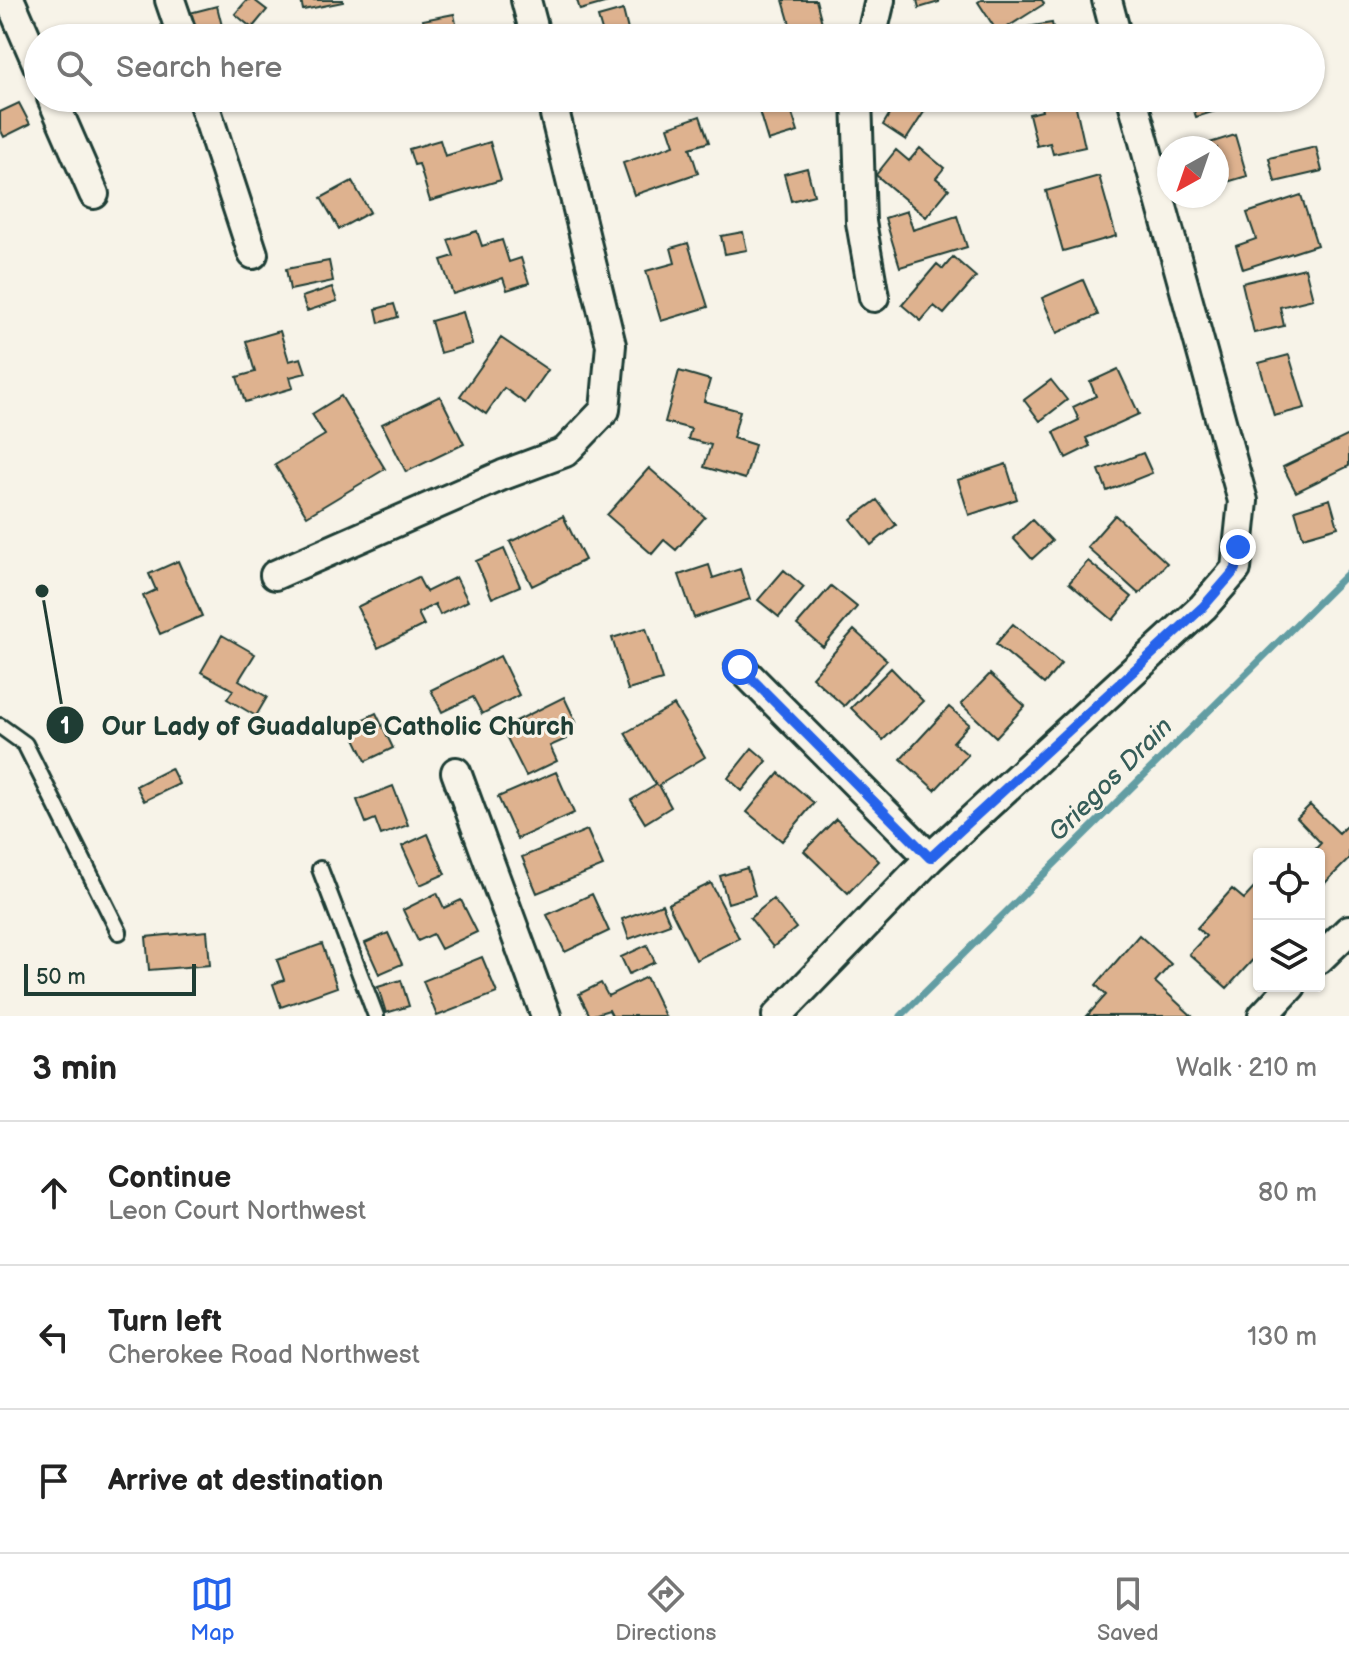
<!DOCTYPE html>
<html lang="en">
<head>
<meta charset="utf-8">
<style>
  :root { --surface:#fff; --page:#f6f6f6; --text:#222; --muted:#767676; --line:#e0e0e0; --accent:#2563eb }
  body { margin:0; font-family:"Balsamiq Sans",sans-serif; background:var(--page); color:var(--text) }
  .controls { position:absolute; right:24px; bottom:24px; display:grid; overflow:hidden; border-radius:8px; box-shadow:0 2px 6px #0004 }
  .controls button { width:72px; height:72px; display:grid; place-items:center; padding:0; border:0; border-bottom:2px solid var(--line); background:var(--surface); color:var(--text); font:40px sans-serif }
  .compass { position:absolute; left:1157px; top:136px; width:72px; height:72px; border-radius:50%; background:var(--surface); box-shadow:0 2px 6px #0004; rotate:220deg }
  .scale { position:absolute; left:24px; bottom:20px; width:172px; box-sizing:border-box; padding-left:8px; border:4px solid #1f3d34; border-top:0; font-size:22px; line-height:28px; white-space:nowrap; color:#1f3d34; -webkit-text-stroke:6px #f7f3e8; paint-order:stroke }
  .stop { position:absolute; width:24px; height:24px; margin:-18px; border:6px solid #2563eb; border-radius:50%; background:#fff }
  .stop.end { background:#2563eb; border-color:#fff; box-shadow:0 2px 8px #0008 }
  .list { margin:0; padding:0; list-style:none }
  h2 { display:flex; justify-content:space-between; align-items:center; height:104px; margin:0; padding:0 32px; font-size:34px }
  h2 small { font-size:26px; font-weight:400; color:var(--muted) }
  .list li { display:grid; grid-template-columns:52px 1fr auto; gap:24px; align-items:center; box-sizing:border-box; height:144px; padding:0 32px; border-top:2px solid var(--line) }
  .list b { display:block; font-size:30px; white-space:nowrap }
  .list p { margin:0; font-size:26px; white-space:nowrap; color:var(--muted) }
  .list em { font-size:26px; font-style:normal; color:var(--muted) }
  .icon { flex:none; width:44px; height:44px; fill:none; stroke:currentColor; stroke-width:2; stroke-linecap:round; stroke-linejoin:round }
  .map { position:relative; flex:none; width:1349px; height:1016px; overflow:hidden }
  .search { position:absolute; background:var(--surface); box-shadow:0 2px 6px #0004; left:24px; right:24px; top:24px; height:88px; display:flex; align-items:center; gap:20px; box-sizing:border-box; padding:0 28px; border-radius:44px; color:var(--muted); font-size:30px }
  .sheet { height:536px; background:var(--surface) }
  nav { display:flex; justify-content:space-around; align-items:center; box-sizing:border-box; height:112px; border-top:2px solid var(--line); background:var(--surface); font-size:22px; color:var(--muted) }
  nav a { display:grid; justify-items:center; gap:4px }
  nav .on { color:var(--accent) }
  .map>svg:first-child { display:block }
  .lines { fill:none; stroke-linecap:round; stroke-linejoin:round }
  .stream { stroke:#629da3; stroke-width:7 }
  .building { fill:#deb28f; stroke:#1f3d34; stroke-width:2 }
  .lane-casing { stroke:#1f3d34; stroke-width:20 }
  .street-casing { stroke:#1f3d34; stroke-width:34 }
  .lane { stroke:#f7f3e8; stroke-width:14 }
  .street { stroke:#f7f3e8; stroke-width:28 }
  .route { stroke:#2563eb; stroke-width:10 }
  .labels { text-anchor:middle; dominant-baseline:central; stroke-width:6; stroke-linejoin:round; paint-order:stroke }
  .water-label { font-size:26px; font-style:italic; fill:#355d59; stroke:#f7f3e8 }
  .leader { fill:none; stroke:#1f3d34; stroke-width:3 }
  .callout-dot { fill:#1f3d34; stroke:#f7f3e8; stroke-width:3 }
  .mark-label { font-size:24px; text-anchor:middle; font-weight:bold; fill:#fff }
  .callout-label { font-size:26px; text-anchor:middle; font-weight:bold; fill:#1f3d34; stroke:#f7f3e8; stroke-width:6; stroke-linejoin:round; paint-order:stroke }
</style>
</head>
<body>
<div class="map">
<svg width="1349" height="1016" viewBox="0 0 1349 1016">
  <rect width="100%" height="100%" fill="#f7f3e8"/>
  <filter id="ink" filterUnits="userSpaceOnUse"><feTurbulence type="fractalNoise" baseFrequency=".0125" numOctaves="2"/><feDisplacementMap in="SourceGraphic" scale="16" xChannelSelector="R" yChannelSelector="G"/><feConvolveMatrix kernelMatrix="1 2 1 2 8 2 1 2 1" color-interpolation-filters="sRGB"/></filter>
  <g filter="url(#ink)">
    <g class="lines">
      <path class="stream" d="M901,1016L1349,572"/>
    </g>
    <path class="building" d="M247,0H254L267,10L252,28L235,14Z
      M301,0H343V2L303,10Z
      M577,0H615L580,10Z
      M783,0H816L826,38H794Z
      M917,0H939V2L919,8Z
      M981,0H1042L1044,4L998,33L978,2Z
      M217,6L225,38H187L182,15Z
      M623,10L630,38H588L603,34L598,17Z
      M454,14L459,38H427L423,20Z
      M1052,23L1055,38H1016L1014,29Z
      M755,98H787L798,132L768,141Z
      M877,98H933L906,140L883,125L893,108Z
      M1039,98H1074L1085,147L1053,154L1050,143L1037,146L1029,114L1042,111Z
      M1190,98H1236L1238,104L1196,117Z
      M19,103L30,124L4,137L0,129V112Z
      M700,116L709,142L690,148L698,173L634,195L623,163L674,145L668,127Z
      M1235,135L1247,176L1217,185V148H1194Z
      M440,140L445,156L490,142L501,180L430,201L419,164L414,165L409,149Z
      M1316,147L1322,171L1275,182L1269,158Z
      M920,148L944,168L936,178L949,189L926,217L876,175L896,150L909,161Z
      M807,168L814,195L791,201L784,174Z
      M1099,176L1116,236L1063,251L1046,191Z
      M352,181L370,212L339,229L321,198Z
      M1301,195L1317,245L1243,269L1236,246L1256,239L1247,213Z
      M907,211L913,230L957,216L967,247L900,267L885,218Z
      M477,231L482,246L502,240L509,262L521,258L529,283L507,290L503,278L453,294L441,260L454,256L448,240Z
      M743,232L747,250L725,254L721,236Z
      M688,243L708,307L661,321L646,271L675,263L671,248Z
      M953,257L976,277L944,314L934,306L921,321L902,305L937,264L943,269Z
      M329,261L333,281L290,290L286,269Z
      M1305,268L1313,299L1280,307L1284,326L1254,333L1242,283Z
      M1083,280L1098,315L1057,333L1042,298Z
      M332,287L337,301L307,311L302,297Z
      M394,304L398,317L379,323L376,309Z
      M463,312L472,344L440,353L431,321Z
      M280,331L289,361L301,358L306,373L290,377L293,388L245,402L237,377L255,372L246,341Z
      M501,338L548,370L525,403L504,388L486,414L460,396Z
      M1289,355L1305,408L1274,416L1259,363Z
      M1118,369L1139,414L1086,438L1090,446L1066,458L1054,432L1079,420L1073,407L1096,396L1090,382Z
      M679,371L710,380L704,401L740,411L733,438L755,445L745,479L704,467L711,445L688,439L691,429L665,422Z
      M1051,380L1067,400L1040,421L1024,400Z
      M341,396L385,469L307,516L275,465L325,435L312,414Z
      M440,396L464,444L406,472L382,424Z
      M1349,435V466L1296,492L1283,467Z
      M1143,453L1152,473L1107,491L1099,470Z
      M1006,464L1017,499L969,515L958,480Z
      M649,468L705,517L676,550L664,540L652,554L607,515Z
      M1330,499L1338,527L1303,537L1295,510Z
      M877,500L896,525L871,545L851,519Z
      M1115,515L1167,563L1139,594L1087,547Z
      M563,516L585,560L532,586L510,542Z
      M1032,520L1052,541L1032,559L1013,538Z
      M504,549L520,586L492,598L476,561Z
      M178,561L202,616L160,634L143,596L156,590L149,574Z
      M1088,561L1132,597L1113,620L1069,583Z
      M709,565L713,578L740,569L750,599L694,618L679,575Z
      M784,570L804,587L779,617L758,600Z
      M418,577L426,592L456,577L468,601L440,615L435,604L418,613L424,625L378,648L357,607Z
      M831,586L857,607L823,647L797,625Z
      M1013,624L1061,664L1044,684L996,644Z
      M646,628L662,680L628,690L612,638Z
      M854,630L887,660L844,706L812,677Z
      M222,635L255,654L239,680L267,697L256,716L227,699L233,690L201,672Z
      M500,656L519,695L482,714L473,697L442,712L431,690Z
      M891,668L923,701L883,740L851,708Z
      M990,674L1025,706L996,737L961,704Z
      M564,697L576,722L561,729L566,739L550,746L557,761L526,776L502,728Z
      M674,705L705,757L659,785L671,807L645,823L631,800L656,785L625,733Z
      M949,707L969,724L953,742L968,755L935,790L901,759Z
      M376,713L393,748L366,761L349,726Z
      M752,748L767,761L742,791L728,778Z
      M171,768L179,784L144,801L136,786Z
      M556,772L574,813L517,839L498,797Z
      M779,773L814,803L782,841L747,812Z
      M393,786L408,825L381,835L375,819L366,823L357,800Z
      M1310,805L1339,833L1349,823V859L1319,889V854H1311L1321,843L1297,818Z
      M836,819L879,861L848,893L804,851Z
      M587,830L603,866L537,893L522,857Z
      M428,834L445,874L420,885L402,846Z
      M747,868L755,895L728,903L720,876Z
      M711,883L739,938L696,960L668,904Z
      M1254,888L1259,892V953L1227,988L1189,954L1206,936L1197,928L1232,889L1244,899Z
      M437,893L444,908L461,900L477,932L441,949L433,934L418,941L403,910Z
      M592,894L609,931L565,952L547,915Z
      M773,899L796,928L773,947L750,918Z
      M662,904L670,924L629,939L622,919Z
      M207,931L210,965L149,970L146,937Z
      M388,933L402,964L379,974L365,943Z
      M1139,935L1171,964L1155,982L1192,1016H1087L1106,995L1096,985Z
      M322,944L337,987L281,1007L273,984L284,980L277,960Z
      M647,945L655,962L629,974L621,957Z
      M482,957L497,993L437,1016L423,981Z
      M646,977L665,1016H612L609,1010L590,1016L579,994L601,983L608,996Z
      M401,980L409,1006L386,1013L378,987Z"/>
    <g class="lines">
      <defs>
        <path id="lane" d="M0,726L25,744L119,932
          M320,869L376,1016"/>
        <path id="street" d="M6,0L12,5L38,65
          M170,0L183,38
          M526,0L536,38
          M1107,0L1117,38
          M871,38L880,0
          M52,98L94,194
          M202,98L253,254
          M857,98L861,222L874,297
          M275,575L503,475L565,452L605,410L611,345L551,98
          M740,667L930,858
          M456,772L546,1016
          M1319,959L1349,930
          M777,1016L930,858L1203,607L1236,569L1243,501L1132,98
          M1263,1016L1291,986"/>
      </defs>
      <use href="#lane" class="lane-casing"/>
      <use href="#street" class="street-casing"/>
      <use href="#lane" class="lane"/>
      <use href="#street" class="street"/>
    </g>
  </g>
  <g class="lines" filter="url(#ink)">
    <path class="route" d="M740,667L930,858L1203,607L1236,569L1238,547"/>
  </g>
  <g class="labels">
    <g class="water-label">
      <text transform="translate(1111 780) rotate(-45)">Griegos Drain</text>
    </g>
  </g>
  <path class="leader" d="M42 591L65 725"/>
  <g class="callout-dot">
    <circle cx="42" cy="591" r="8"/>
    <circle cx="65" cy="725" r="20"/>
  </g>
  <g class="mark-label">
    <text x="65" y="734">1</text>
  </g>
  <g class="callout-label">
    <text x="338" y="735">Our Lady of Guadalupe Catholic Church</text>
  </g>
</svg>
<div class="controls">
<button><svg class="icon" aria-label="locate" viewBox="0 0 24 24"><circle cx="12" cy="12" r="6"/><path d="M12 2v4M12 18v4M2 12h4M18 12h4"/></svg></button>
<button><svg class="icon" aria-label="layers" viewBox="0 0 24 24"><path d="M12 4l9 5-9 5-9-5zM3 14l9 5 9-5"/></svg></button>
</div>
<svg class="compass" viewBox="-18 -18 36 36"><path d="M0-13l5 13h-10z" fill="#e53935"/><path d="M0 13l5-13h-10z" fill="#767676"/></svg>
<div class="scale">50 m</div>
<div class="stop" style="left:740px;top:667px"></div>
<div class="stop end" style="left:1238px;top:547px"></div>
<div class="search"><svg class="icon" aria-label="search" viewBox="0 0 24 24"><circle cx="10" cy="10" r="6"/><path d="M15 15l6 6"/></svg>Search here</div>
</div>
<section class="sheet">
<h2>3 min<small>Walk · 210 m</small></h2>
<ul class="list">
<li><svg class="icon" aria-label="ahead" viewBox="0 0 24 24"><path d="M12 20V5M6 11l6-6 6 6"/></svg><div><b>Continue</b><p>Leon Court Northwest</p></div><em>80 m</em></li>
<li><svg class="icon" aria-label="left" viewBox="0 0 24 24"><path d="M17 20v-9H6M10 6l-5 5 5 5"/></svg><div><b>Turn left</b><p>Cherokee Road Northwest</p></div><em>130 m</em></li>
<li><svg class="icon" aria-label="arrive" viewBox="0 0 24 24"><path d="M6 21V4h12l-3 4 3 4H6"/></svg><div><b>Arrive at destination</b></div></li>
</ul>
</section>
<nav>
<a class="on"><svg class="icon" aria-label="map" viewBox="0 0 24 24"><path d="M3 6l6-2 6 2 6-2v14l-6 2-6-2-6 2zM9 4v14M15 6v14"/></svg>Map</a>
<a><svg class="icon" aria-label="directions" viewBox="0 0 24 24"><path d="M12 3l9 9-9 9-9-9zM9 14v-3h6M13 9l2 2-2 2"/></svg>Directions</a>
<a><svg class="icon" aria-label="saved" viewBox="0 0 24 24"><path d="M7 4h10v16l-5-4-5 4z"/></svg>Saved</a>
</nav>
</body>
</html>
